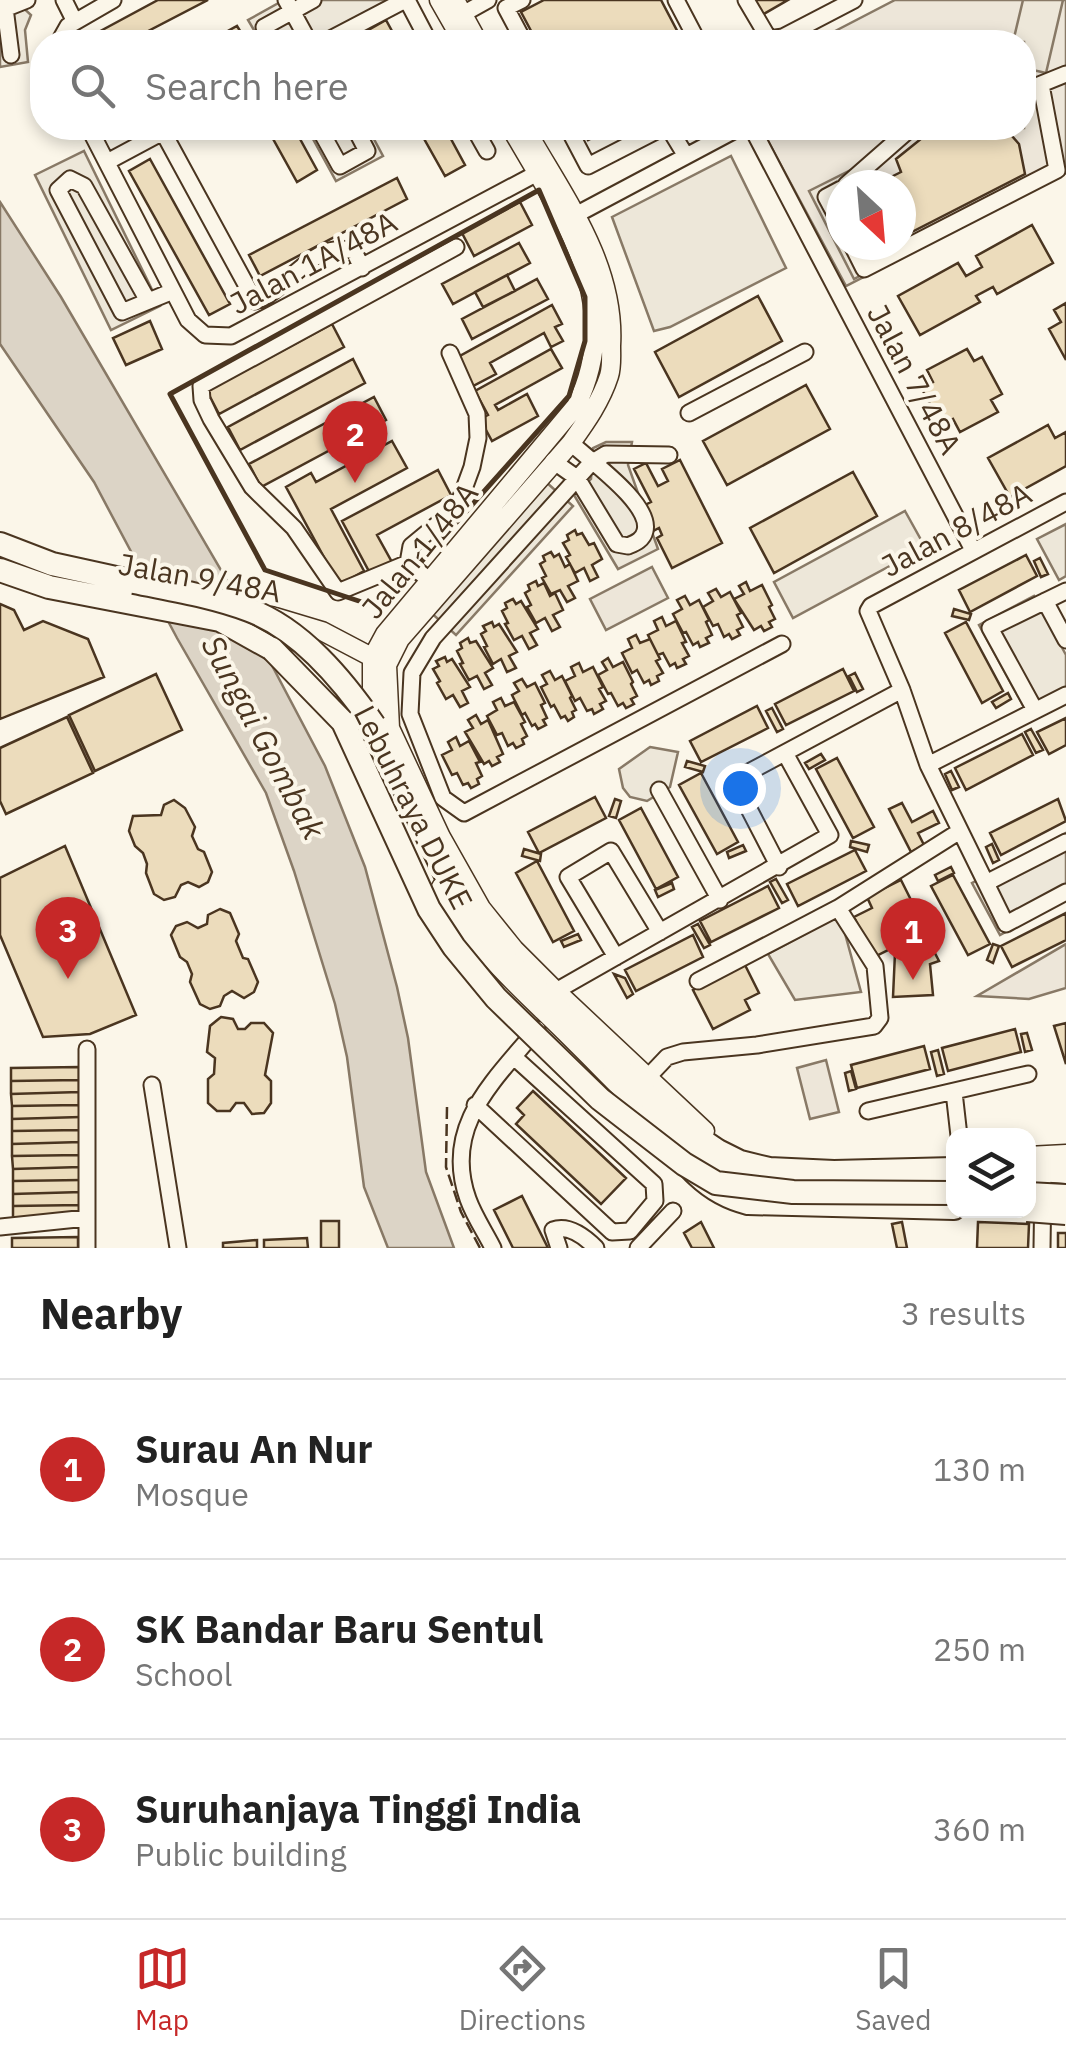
<!DOCTYPE html>
<html lang="en">
<head>
<meta charset="utf-8">
<style>
  :root { --surface:#fff; --page:#f2f2f2; --text:#222; --muted:#767676; --line:#e0e0e0; --accent:#c62828 }
  body { margin:0; font-family:"IBM Plex Sans",sans-serif; background:var(--page); color:var(--text) }
  .controls { position:absolute; right:30px; bottom:30px; display:grid; overflow:hidden; border-radius:20px; box-shadow:0 5px 15px #0003 }
  .controls button { width:90px; height:90px; display:grid; place-items:center; padding:0; border:0; border-bottom:2px solid var(--line); background:var(--surface); color:var(--text); font:50px sans-serif }
  .compass { position:absolute; left:826px; top:170px; width:90px; height:90px; border-radius:50%; background:var(--surface); box-shadow:0 5px 15px #0003; rotate:154deg }
  .you { position:absolute; left:740px; top:788px; width:35px; height:35px; margin:-25px; border:8px solid #fff; border-radius:50%; background:#1a73e8; box-shadow:0 0 0 15px #1a73e833 }
  .badge { display:grid; place-items:center; width:65px; height:65px; border-radius:50%; background:var(--accent); color:#fff; font-size:32px; font-weight:700 }
  .pin { position:absolute; translate:-50% -82px; filter:drop-shadow(0 2px 5px #0008) }
  .pin::after { content:''; position:absolute; top:52px; width:35px; height:30px; background:inherit; clip-path:polygon(0 0,100% 0,50% 100%) }
  .list { margin:0; padding:0; list-style:none }
  h2 { display:flex; justify-content:space-between; align-items:center; height:130px; margin:0; padding:0 40px; font-size:42px }
  h2 small { font-size:32px; font-weight:400; color:var(--muted) }
  .list li { display:grid; grid-template-columns:65px 1fr auto; gap:30px; align-items:center; box-sizing:border-box; height:180px; padding:0 40px; border-top:2px solid var(--line) }
  .list b { display:block; font-size:38px; white-space:nowrap }
  .list p { margin:0; font-size:32px; white-space:nowrap; color:var(--muted) }
  .list em { font-size:32px; font-style:normal; color:var(--muted) }
  .icon { flex:none; width:55px; height:55px; fill:none; stroke:currentColor; stroke-width:2; stroke-linecap:round; stroke-linejoin:round }
  .map { position:relative; flex:none; width:1066px; height:1248px; overflow:hidden }
  .search { position:absolute; background:var(--surface); box-shadow:0 5px 15px #0003; left:30px; right:30px; top:30px; height:110px; display:flex; align-items:center; gap:25px; box-sizing:border-box; padding:0 35px; border-radius:40px; color:var(--muted); font-size:38px }
  .sheet { height:670px; background:var(--surface) }
  nav { display:flex; justify-content:space-around; align-items:center; box-sizing:border-box; height:140px; border-top:2px solid var(--line); background:var(--surface); font-size:28px; color:var(--muted) }
  nav a { display:grid; justify-items:center; gap:5px }
  nav .on { color:var(--accent) }
  .map>svg:first-child { display:block }
  .green { fill:#ede6d9; stroke:#887966; stroke-width:2.5; fill-rule:evenodd }
  .parking { fill:#ede7d9; stroke:#887966; stroke-width:2.5 }
  .water { fill:#dcd4c6; stroke:#887966; stroke-width:2.5 }
  .building { fill:#ecdcbc; stroke:#4a3520; stroke-width:2.5 }
  .lines { fill:none; stroke-linecap:round; stroke-linejoin:round }
  .minor-casing { stroke:#4a3520; stroke-width:19 }
  .major-casing { stroke:#4a3520; stroke-width:21 }
  .highway-casing { stroke:#4a3520; stroke-width:26 }
  .minor { stroke:#fbf6e9; stroke-width:15 }
  .major { stroke:#fbf6e9; stroke-width:18 }
  .highway { stroke:#fbf6e9; stroke-width:22 }
  .highway-bridge-casing { stroke:#4a3520; stroke-width:26; stroke-linecap:butt }
  .highway-bridge { stroke:#fbf6e9; stroke-width:22 }
  .fence { stroke:#4a3520; stroke-width:2.5; stroke-dasharray:12 5; stroke-linecap:butt }
  .wall { stroke:#4a3520; stroke-width:5 }
  .labels { text-anchor:middle; dominant-baseline:central; stroke-width:8; stroke-linejoin:round; paint-order:stroke }
  .street-label { font-size:30px; fill:#4a3520; stroke:#fbf6e9 }
  .water-label { font-size:32px; font-style:italic; fill:#4a3520; stroke:#fbf6e9 }
</style>
</head>
<body>
<div class="map">
<svg width="1066" height="1248" viewBox="0 0 1066 1248">
  <rect width="100%" height="100%" fill="#fbf6e9"/>
  <path class="green" d="M895,0H1066V173L846,286L761,128H1024V42H814ZM841,185H901V245H841Z
    M652,567L668,598L606,630L590,599Z
    M1066,944V988L1029,999L977,996Z
    M826,1060L839,1112L810,1119L797,1068Z"/>
  <path class="parking" d="M0,0H15L31,15L25,30L28,62L0,67Z
    M284,0H405L337,42H261L248,20Z
    M1023,0H1063L1046,73L1024,68V42H1013Z
    M307,128H368L383,156L336,181Z
    M84,151L160,306L111,330L35,175Z
    M731,156L786,268L670,327L654,331L612,217Z
    M851,170L858,185H841V245H889L895,257L854,279L809,191Z
    M606,442H632L628,465L658,549L618,569L574,495L591,479L593,448Z
    M546,482L573,506L456,635L429,611Z
    M905,511L925,547L793,618L774,582Z
    M1066,524V576L1059,580L1037,539Z
    M1034,596L1066,655V689L1026,711L979,625Z
    M650,747L678,752L670,787L647,801L630,797L623,788L619,769Z
    M1066,833V899L1000,935L972,883Z
    M835,918L844,930L861,992L795,1000L768,954Z"/>
  <path class="water" d="M0,202L61,297L228,582L325,766L365,867L397,987L408,1038L426,1172L454,1248H388L364,1187L347,1057L335,1004L294,871L266,793L177,638L94,482L0,344Z"/>
  <path class="building" d="M158,0H208L127,42H80Z
    M544,0H661L683,42H537L521,12Z
    M754,0H788L762,15Z
    M386,20L398,42H371L365,32Z
    M237,26L247,42H220L217,37Z
    M267,128H294L317,170L297,182Z
    M418,128H445L465,165L445,176Z
    M581,128H612L588,140Z
    M942,128H975L978,131L984,128H1005L1019,144L1025,174L902,237L901,185H875L901,172L896,159L922,138Z
    M150,159L230,304L209,315L129,171Z
    M397,178L407,199L260,276L249,255Z
    M520,202L532,225L474,256L462,233Z
    M1032,225L1053,263L997,294L993,287L976,296L980,302L920,335L898,296L958,263L966,276L982,267L976,256Z
    M519,243L530,263L453,304L442,284Z
    M507,275L515,291L483,307L475,292Z
    M537,279L548,299L472,339L462,319Z
    M758,296L782,341L679,397L655,352Z
    M1066,303V360L1049,329L1061,322L1054,310Z
    M552,305L562,324L555,327L563,341L551,347L544,333L490,363L496,374L473,386L458,357Z
    M150,321L162,349L126,365L113,338Z
    M332,324L344,347L219,414L207,391Z
    M551,349L562,368L495,405L498,410L527,394L538,416L492,441L480,419L488,415L475,391Z
    M967,349L974,361L982,357L1002,394L991,400L998,412L960,432L953,419L941,425L922,389L933,382L927,370Z
    M353,359L365,383L240,450L228,427Z
    M806,385L830,429L727,485L703,441Z
    M374,397L386,420L261,487L249,464Z
    M1048,425L1055,438L1066,432V466L1010,497L988,458Z
    M392,441L407,468L331,509L364,571L339,585L286,487L311,473L316,482Z
    M680,460L722,543L672,568L657,538L662,535L659,528L653,531L646,518L645,505L651,502L634,469L646,463L658,486L668,481L662,469Z
    M438,470L451,495L377,535L393,564L371,575L342,521Z
    M853,472L877,516L774,573L750,528Z
    M575,530L577,535L582,533L589,545L594,543L602,559L592,565L598,577L590,581L584,568L575,573L566,557L570,555L563,543L569,540L567,535Z
    M551,552L554,557L559,554L565,567L570,564L578,581L568,586L575,598L567,602L560,590L551,594L542,578L546,576L540,564L545,561L543,556Z
    M1026,555L1037,576L970,612L959,590Z
    M1040,558L1048,574L1041,577L1034,561Z
    M536,581L538,586L544,583L550,596L555,593L563,610L553,615L560,627L552,631L545,618L536,623L527,607L531,605L525,593L530,590L528,585Z
    M746,582L750,591L762,585L772,605L769,607L775,619L769,622L772,627L764,631L761,626L754,630L734,599L744,594L739,586Z
    M716,589L721,597L730,592L741,613L737,615L743,627L737,630L740,635L732,639L729,634L724,637L718,624L713,626L703,607L713,601L708,593Z
    M685,596L690,605L699,600L709,620L706,622L712,635L706,638L709,643L700,647L698,642L693,645L686,632L683,633L673,614L682,609L677,600Z
    M513,599L516,604L521,601L538,629L530,633L537,645L529,649L522,636L514,640L505,624L508,623L502,611L507,608L505,603Z
    M0,604L14,610L24,630L43,621L88,639L104,677L0,719Z
    M954,609L971,614L969,620L952,616Z
    M662,617L666,626L676,621L686,642L682,643L689,656L683,659L686,664L677,668L675,663L670,666L663,653L658,655L648,635L658,630L654,621Z
    M492,622L494,627L499,624L517,652L509,656L516,668L507,672L501,659L493,664L484,647L487,646L481,634L486,631L483,626Z
    M966,622L1003,691L982,703L945,633Z
    M636,635L640,643L650,639L660,659L656,661L663,673L657,676L659,681L651,685L649,680L644,683L637,670L632,673L622,653L632,648L628,639Z
    M468,638L470,643L476,641L493,668L485,673L492,685L484,689L477,676L469,680L460,664L463,663L457,651L462,648L460,643Z
    M445,657L447,662L452,659L470,687L462,691L468,703L460,707L453,695L446,699L437,683L440,681L433,669L439,666L436,661Z
    M608,658L613,667L623,662L633,682L631,684L637,696L631,699L634,704L626,708L623,703L618,706L611,693L608,694L598,675L607,670L602,662Z
    M579,663L583,672L593,667L603,687L599,689L606,701L600,704L603,709L594,714L592,709L587,711L580,698L575,701L565,681L575,676L571,667Z
    M843,669L854,691L786,725L775,704Z
    M550,671L555,680L562,676L572,696L570,698L576,710L572,712L574,717L568,721L565,716L561,718L554,705L551,707L541,687L547,684L542,675Z
    M855,673L863,689L857,692L849,676Z
    M156,674L182,730L95,771L69,715Z
    M522,679L527,687L535,683L545,703L541,705L547,718L543,720L546,725L538,729L535,724L532,726L525,713L522,715L512,695L519,691L514,683Z
    M1008,693L1011,699L996,708L992,702Z
    M501,698L505,706L514,702L525,722L521,724L527,736L522,739L524,744L516,748L513,743L508,746L502,733L497,735L487,716L497,710L493,702Z
    M757,706L768,728L701,762L690,741Z
    M772,708L783,729L777,732L766,711Z
    M476,715L481,724L488,720L503,754L497,757L500,762L492,766L489,761L484,764L465,732L473,728L468,720Z
    M67,717L93,773L6,814L0,801V748Z
    M1066,718V745L1049,754L1037,732Z
    M1031,729L1043,750L1036,753L1025,732Z
    M1022,734L1033,755L966,790L955,768Z
    M456,737L460,746L469,741L480,762L476,763L482,776L477,779L479,784L471,788L468,783L463,785L457,773L452,775L442,755L452,750L448,742Z
    M821,754L825,760L809,769L805,763Z
    M837,758L874,827L853,838L816,769Z
    M687,761L705,766L703,772L685,767Z
    M951,771L959,787L952,790L945,774Z
    M701,773L738,842L717,854L679,785Z
    M595,797L606,818L539,853L528,832Z
    M615,799L621,801L616,818L609,816Z
    M1058,799L1066,821L1001,855L990,833Z
    M174,800L185,808L195,827L192,836L198,849L204,852L212,872L208,882L199,887L188,882L181,885L175,897L164,900L154,894L146,873L147,864L143,853L135,846L129,831L133,816L161,815L164,805Z
    M902,803L912,822L933,811L939,823L918,833L924,845L911,852L889,809Z
    M641,808L678,877L656,889L619,820Z
    M851,841L869,845L867,852L850,847Z
    M992,844L999,860L993,863L986,847Z
    M743,845L746,851L729,858L727,852Z
    M65,846L136,1015L90,1034L43,1037L0,935V878Z
    M524,849L541,854L540,861L522,856Z
    M855,850L866,871L798,906L787,884Z
    M537,861L574,931L553,942L516,873Z
    M951,867L954,873L938,881L935,875Z
    M953,875L990,944L968,955L931,886Z
    M776,879L788,900L782,903L770,882Z
    M901,880L911,900L906,903L915,921L903,927L907,936L897,942L898,945L874,957L854,917L872,908L867,897Z
    M672,883L674,889L658,897L655,890Z
    M768,886L779,908L711,942L700,921Z
    M220,909L230,913L239,934L236,941L243,958L248,959L258,982L254,992L244,998L232,991L224,996L220,1006L210,1009L200,1004L190,982L192,974L187,962L180,957L171,935L176,926L187,922L198,928L207,924L208,915Z
    M1066,913V940L1012,967L1001,946Z
    M698,924L710,945L704,948L692,927Z
    M578,934L581,940L564,947L561,941Z
    M925,934L939,961L930,964L933,995L893,997L895,953Z
    M693,935L703,957L636,991L625,970Z
    M993,944L999,946L993,963L987,960Z
    M744,963L759,993L745,1000L750,1010L713,1029L693,990Z
    M614,974L625,978L633,994L627,998Z
    M221,1017L233,1019L238,1029H245L251,1023H264L273,1033L265,1075L271,1081V1103L264,1113L252,1114L244,1103H236L230,1111H217L208,1103V1079L214,1074L215,1058L207,1052L210,1026Z
    M1066,1023V1064L1054,1026Z
    M1015,1029L1021,1052L948,1071L942,1048Z
    M1027,1033L1032,1050L1025,1052L1021,1034Z
    M924,1046L930,1069L857,1088L851,1065Z
    M938,1050L944,1074L937,1076L931,1052Z
    M79,1067V1080L11,1081V1068Z
    M851,1071L856,1089L849,1091L845,1073Z
    M79,1080V1092L11,1094V1081Z
    M533,1091L626,1178L601,1204L516,1124L524,1115L517,1108Z
    M79,1092V1105L12,1106L11,1094Z
    M79,1105L80,1117L12,1119V1106Z
    M80,1117V1130L12,1131V1119Z
    M80,1130V1142L12,1144V1131Z
    M80,1142V1155L12,1156V1144Z
    M80,1155V1167L13,1169L12,1156Z
    M80,1167L81,1180L13,1181V1169Z
    M81,1180V1192L13,1194V1181Z
    M81,1192V1205L13,1206V1194Z
    M522,1196L548,1248H513L494,1210Z
    M81,1205V1217L13,1219V1206Z
    M321,1221H339V1248H321Z
    M701,1222L714,1248H692L684,1233Z
    M902,1222L907,1248H897L892,1224Z
    M978,1222L1029,1224L1028,1248H977Z
    M1058,1233H1066V1248H1058Z
    M78,1237V1248H12V1238Z
    M307,1238L308,1248H264V1240Z
    M257,1240V1248H223V1243Z"/>
  <g class="lines">
    <defs>
      <path id="minor" d="M4,0L11,55
        M64,0L75,22
        M286,0L309,42
        M407,0L429,42
        M522,0L506,8L524,42
        M676,0L698,42
        M746,0L769,39L783,37L854,0
        M7,8L27,0
        M454,19L488,0
        M59,42L68,26L113,0
        M273,42L264,27L313,0
        M325,42L405,0
        M1024,91L1066,74
        M89,128L188,320L205,335L231,336L545,169
        M319,128L340,166L367,151L355,128
        M474,128L487,151
        M568,128L588,166L662,128
        M669,128L686,156
        M752,128L973,550
        M107,162L163,132L255,301C289,290 312,239 354,251L362,268
        M846,185L911,128
        M841,189L826,197L841,225
        M568,219L739,128
        M852,245L864,269L1057,170L1041,85
        M148,301L84,186L70,179L58,190L122,312L173,291
        M689,413L805,352
        M669,455L606,454L591,463L433,638L412,673L410,714L443,798L464,813L782,644
        M553,461L577,478L617,544L628,546C635,543 643,540 645,531C652,504 589,460 571,443
        M1066,502L871,606L868,611L902,690L928,765L1006,924L1066,892
        M408,563L411,546L457,508L472,467L478,438L477,414L450,353
        M428,579L408,563L338,592L294,528L252,487L211,419L202,400L201,386L456,247
        M1045,601L1066,640
        M1035,710L990,628L1066,591
        M928,765L1066,695
        M659,790L720,900
        M779,867L734,780L902,690
        M986,883L1066,842
        M616,957L568,877L611,851L660,932
        M698,981L838,908
        M556,991L830,835L785,753
        M87,1049V1248
        M648,1077L667,1057L683,1052L757,1045L874,1026L880,1018L875,966L838,908L960,831
        M152,1085L178,1248
        M954,1092L959,1136
        M475,1105L612,1232L630,1231L655,1201L654,1184L514,1057
        M868,1111L1028,1074
        M0,1227L87,1218
        M493,1248C485,1232 474,1216 468,1199C442,1126 494,1081 537,1029
        M559,1248L553,1230C569,1224 585,1237 596,1248
        M638,1248L673,1211
        M1042,1248L1043,1179"/>
      <path id="major" d="M439,0L463,42
        M455,0L478,42
        M525,128C563,196 616,264 611,346C611,356 612,367 609,376C601,401 586,422 571,443L400,639L387,665L390,728L441,837L481,908L514,949L556,991L705,1131
        M272,616L322,631L381,662
        M372,726V658L385,634L576,406C628,302 561,216 511,128
        M441,887C475,953 526,992 576,1043C630,1096 682,1159 758,1180
        M1028,1156L1066,1154"/>
      <path id="highway" d="M0,544L52,564L134,582
        M0,570L49,587L220,620L272,649
        M374,725L452,888L489,944L675,1122L718,1151L740,1162L769,1169L834,1172L954,1169
        M654,1121C681,1158 702,1192 748,1203L954,1208
        M1028,1169L1066,1172"/>
    </defs>
    <use href="#minor" class="minor-casing"/>
    <use href="#major" class="major-casing"/>
    <use href="#highway" class="highway-casing"/>
    <use href="#minor" class="minor"/>
    <use href="#major" class="major"/>
    <use href="#highway" class="highway"/>
    <defs>
      <path id="highway-bridge" d="M134,582C173,590 212,596 249,610C301,629 343,680 374,725
        M272,649L343,722L429,909L454,947L496,998L600,1099L684,1164L716,1183L793,1192L954,1193
        M1028,1194L1066,1196
        M1027,1210L1066,1213"/>
    </defs>
    <use href="#highway-bridge" class="highway-bridge-casing"/>
    <use href="#highway-bridge" class="highway-bridge"/>
    <path class="fence" d="M447,1107L446,1167L461,1212L480,1248"/>
    <path class="wall" d="M539,190L585,297V341L569,396L380,608L265,570L170,394Z"/>
  </g>
  <g class="labels">
    <g class="street-label">
      <text transform="translate(313 262) rotate(-28)">Jalan 1A/48A</text>
      <text transform="translate(915 379) rotate(62)">Jalan 7/48A</text>
      <text transform="translate(956 529) rotate(-28)">Jalan 8/48A</text>
      <text transform="translate(419 550) rotate(-51)">Jalan 1/48A</text>
      <text transform="translate(200 577) rotate(10)">Jalan 9/48A</text>
      <text transform="translate(414 807) rotate(63)">Lebuhraya DUKE</text>
    </g>
    <g class="water-label">
      <text transform="translate(264 737) rotate(62)">Sungai Gombak</text>
    </g>
  </g>
</svg>
<div class="controls">
<button><svg class="icon" aria-label="layers" viewBox="0 0 24 24"><path d="M12 4l9 5-9 5-9-5zM3 14l9 5 9-5"/></svg></button>
</div>
<svg class="compass" viewBox="-18 -18 36 36"><path d="M0-13l5 13h-10z" fill="#e53935"/><path d="M0 13l5-13h-10z" fill="#767676"/></svg>
<div class="you"></div>
<div class="pin badge" style="left:913px;top:980px">1</div>
<div class="pin badge" style="left:355px;top:483px">2</div>
<div class="pin badge" style="left:68px;top:979px">3</div>
<div class="search"><svg class="icon" aria-label="search" viewBox="0 0 24 24"><circle cx="10" cy="10" r="6"/><path d="M15 15l6 6"/></svg>Search here</div>
</div>
<section class="sheet">
<h2>Nearby<small>3 results</small></h2>
<ul class="list">
<li><span class="badge">1</span><div><b>Surau An Nur</b><p>Mosque</p></div><em>130 m</em></li>
<li><span class="badge">2</span><div><b>SK Bandar Baru Sentul</b><p>School</p></div><em>250 m</em></li>
<li><span class="badge">3</span><div><b>Suruhanjaya Tinggi India</b><p>Public building</p></div><em>360 m</em></li>
</ul>
</section>
<nav>
<a class="on"><svg class="icon" aria-label="map" viewBox="0 0 24 24"><path d="M3 6l6-2 6 2 6-2v14l-6 2-6-2-6 2zM9 4v14M15 6v14"/></svg>Map</a>
<a><svg class="icon" aria-label="directions" viewBox="0 0 24 24"><path d="M12 3l9 9-9 9-9-9zM9 14v-3h6M13 9l2 2-2 2"/></svg>Directions</a>
<a><svg class="icon" aria-label="saved" viewBox="0 0 24 24"><path d="M7 4h10v16l-5-4-5 4z"/></svg>Saved</a>
</nav>
</body>
</html>
